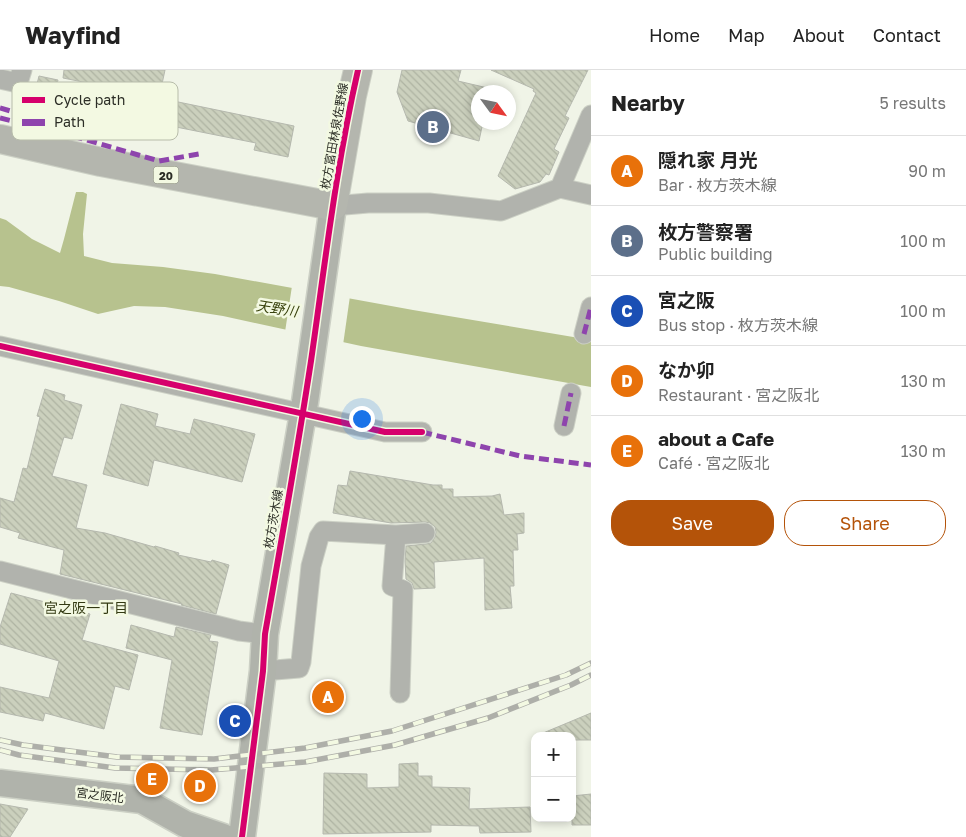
<!DOCTYPE html>
<html lang="en">
<head>
<meta charset="utf-8">
<style>
  :root { --surface:#fff; --page:#f2f2f2; --text:#222; --muted:#767676; --line:#e0e0e0; --accent:#b45309 }
  body { margin:0; font-family:"Golos Text","Noto Sans JP",sans-serif; background:var(--page); color:var(--text) }
  .controls { position:absolute; right:15px; bottom:15px; display:grid; overflow:hidden; border-radius:10px; box-shadow:0 2px 8px #0003 }
  .controls button { width:45px; height:45px; display:grid; place-items:center; padding:0; border:0; border-bottom:1px solid var(--line); background:var(--surface); color:var(--text); font:25px sans-serif }
  .compass { position:absolute; left:471px; top:15px; width:45px; height:45px; border-radius:50%; background:var(--surface); box-shadow:0 2px 8px #0003; rotate:123deg }
  .you { position:absolute; left:361px; top:348px; width:18px; height:18px; margin:-12px; border:4px solid #fff; border-radius:50%; background:#1a73e8; box-shadow:0 0 0 8px #1a73e833 }
  .badge { display:grid; place-items:center; width:32px; height:32px; border-radius:50%; background:var(--accent); color:#fff; font-size:16px; font-weight:700 }
  .pin { position:absolute; translate:-50% -50%; border:2px solid #fff; box-shadow:0 1px 5px #0006 }
  .list { margin:0; padding:0; list-style:none }
  h2 { display:flex; justify-content:space-between; align-items:center; height:65px; margin:0; padding:0 20px; font-size:21px }
  h2 small { font-size:16px; font-weight:400; color:var(--muted) }
  .list li { display:grid; grid-template-columns:32px 1fr auto; gap:15px; align-items:center; box-sizing:border-box; height:70px; padding:0 20px; border-top:1px solid var(--line) }
  .list b { display:block; font-size:19px; white-space:nowrap }
  .list p { margin:0; font-size:16px; white-space:nowrap; color:var(--muted) }
  .list em { font-size:16px; font-style:normal; color:var(--muted) }
  .actions { display:flex; gap:10px; padding:15px 20px }
  .actions a { flex:1; padding:11px 0; border:1px solid var(--accent); border-radius:20px; text-align:center; font-size:18px; color:var(--accent) }
  .actions .main { background:var(--accent); color:#fff }
  .map { position:relative; flex:none; width:591px; height:767px; overflow:hidden }
  header { display:flex; align-items:center; gap:30px; box-sizing:border-box; height:70px; padding:0 25px; background:var(--surface); border-bottom:1px solid var(--line) }
  header strong { font-size:24px }
  nav { display:flex; gap:28px; margin-inline-start:auto; font-size:18px }
  main { display:flex }
  aside { flex:1; background:var(--surface) }
  .map>svg:first-child { display:block }
  .water { fill:#b7c28e }
  .pier { fill:#f0f4e7 }
  .building { fill:url(#building-back-hatch); stroke:#b5b8ae }
  .lines { fill:none; stroke-linecap:round; stroke-linejoin:round }
  .street-casing { stroke:#ccd0c5; stroke-width:21 }
  .secondary-casing { stroke:#ccd0c5; stroke-width:29 }
  .primary-casing { stroke:#ccd0c5; stroke-width:30 }
  .street { stroke:#b1b3ad; stroke-width:19 }
  .secondary { stroke:#b0b3ab; stroke-width:26 }
  .primary { stroke:#b4b6ae; stroke-width:28 }
  .rail-casing { stroke:#aeafa9; stroke-width:5.5 }
  .rail { stroke:#f3f9e2; stroke-width:4; stroke-dasharray:11; stroke-linecap:butt }
  .quiet { stroke:#8e44ad; stroke-width:5; stroke-dasharray:10 5; stroke-linecap:butt }
  .cycleway-casing { stroke:#f3f9e2; stroke-width:9 }
  .cycleway { stroke:#d6006c; stroke-width:6 }
  .labels { text-anchor:middle; dominant-baseline:central; stroke-width:5; stroke-linejoin:round; paint-order:stroke }
  .shield { fill:#f3f9e2; stroke:#686b5e; stroke-width:1 }
  .shield-label { font-size:11px; font-weight:bold; fill:#2c2e26 }
  .street-label { font-size:12px; fill:#2c2e26; stroke:#f3f9e2 }
  .water-label { font-size:14px; font-style:italic; fill:#38410c; stroke:#f3f9e2 }
  .neighbourhood-label { font-size:14px; fill:#323912; stroke:#f3f9e2 }
  .key { fill:#f3f9e2; stroke:#b7bcaa; stroke-width:1 }
  .key-label { font-size:14px; fill:#2c2e26 }
</style>
</head>
<body>
<header>
<strong>Wayfind</strong>
<nav><a>Home</a><a>Map</a><a>About</a><a>Contact</a></nav>
</header>
<main>
<div class="map">
<svg width="591" height="767" viewBox="0 0 591 767">
  <defs>
    <pattern id="building-back-hatch" width="6" height="6" patternUnits="userSpaceOnUse" patternTransform="scale(1.25)"><rect width="6" height="6" fill="#cbd0bd"/><path d="M-1 5l2 2M0 0l6 6M5-1l2 2" fill="none" stroke="#aeb3a2"/></pattern>
  </defs>
  <rect width="100%" height="100%" fill="#f0f4e7"/>
  <path class="water" d="M76,122H83L87,124L83,164L84,186L112,193L163,197L215,204L413,240L591,270V317L361,276L223,246L165,237L134,236L98,244L59,231L9,217L0,216V148L6,150L32,169L60,183L64,169Z"/>
  <path class="pier" d="M292,216L350,226L343,275L285,262Z"/>
  <path class="building" d="M64,0H165L159,28L294,56L288,87L254,80L256,73L161,54L163,46L129,39L133,22L63,8Z
    M402,0H461L458,11L492,19L491,22H478V52H483L479,71L408,51L397,22Z
    M491,0H588L565,46L569,48L554,79L559,82L549,105L546,104L540,112L515,119L498,106L536,23L533,21L534,19Z
    M39,6L58,10L54,27L35,22Z
    M45,319L65,325L64,330L82,335L72,369L64,367L52,406L87,415L76,458L105,463L154,477L155,476L179,483L178,485L211,492L212,490L229,495L216,544L181,535L182,534L60,504L64,480L18,468L20,463L0,457V428L14,432L23,398L27,399L40,347L37,346Z
    M121,334L158,344L155,356L190,364L194,349L255,364L242,412L154,390L148,416L103,404Z
    M350,401L433,415H442V419H453V427L492,426L500,424L504,445L524,443V463L517,464L518,480H513L514,516H510L512,538L485,540L484,488L434,492L435,518L414,519L412,513L406,509L405,491L406,476L426,474L431,473L435,467L436,462L435,457L430,453L425,452L391,453L333,443L338,415L347,416Z
    M11,523L90,544L82,570L138,585L129,620L115,616L104,659L45,643L43,651L0,642V617L49,628L59,591L0,574V557Z
    M131,555L174,567L176,557L211,565L209,571L218,572L202,665L160,658L172,590L126,578Z
    M591,643V670H572V666H536Z
    M418,693V706H432V717L470,718L469,739L530,737L531,762L480,763L479,756L431,755V762L323,764L324,703L367,704V718L399,717V694Z
    M591,724V755H572V726Z
    M0,734L28,739L10,767H0Z"/>
  <g class="lines">
    <defs>
      <path id="street" d="M0,9L18,13L22,0
        M560,118L591,45
        M333,136L368,133H429L501,141L560,118L591,125
        M584,264L591,237
        M0,276L385,362H422
        M564,356L571,323
        M0,501L239,561L265,564
        M263,601L299,598L301,592L311,496L319,467L323,461L396,465
        M400,623L403,520L392,516L396,465L425,463"/>
      <path id="secondary" d="M0,713L142,730L185,754L223,767
        M242,767L263,601L265,564L305,332L333,136"/>
      <path id="primary" d="M0,69L101,92L333,136L352,26L358,0"/>
    </defs>
    <use href="#street" class="street-casing"/>
    <use href="#secondary" class="secondary-casing"/>
    <use href="#primary" class="primary-casing"/>
    <use href="#street" class="street"/>
    <use href="#secondary" class="secondary"/>
    <use href="#primary" class="primary"/>
    <defs>
      <path id="rail" d="M0,670L23,675L117,687L214,689L305,678L392,661L566,605L591,593
        M0,680L19,685L115,698L211,700L305,692L395,675L488,648L571,615L591,605"/>
    </defs>
    <use href="#rail" class="rail-casing"/>
    <use href="#rail" class="rail"/>
    <path class="quiet" d="M0,38L45,51L57,60
      M0,48L59,62L159,91L199,84
      M584,264L591,237
      M564,356L571,323
      M422,362L520,386L591,395"/>
    <defs>
      <path id="cycleway" d="M0,276L385,362H422
        M242,767L263,601L265,564C281,473 297,383 311,291C325,194 336,96 358,0"/>
    </defs>
    <use href="#cycleway" class="cycleway-casing"/>
    <use href="#cycleway" class="cycleway"/>
  </g>
  <g class="labels">
    <rect class="shield" x="153.5" y="96.5" width="25" height="17" rx="4"/>
    <g class="shield-label">
      <text x="166" y="105">20</text>
    </g>
    <g class="street-label">
      <text transform="translate(334 66) rotate(-80)">枚方富田林泉佐野線</text>
      <text transform="translate(273 449) rotate(-80)">枚方茨木線</text>
      <text transform="translate(100 725) rotate(7)">宮之阪北</text>
    </g>
    <g class="water-label">
      <text transform="translate(277 238) rotate(9)">天野川</text>
    </g>
    <g class="neighbourhood-label">
      <text x="86" y="537">宮之阪一丁目</text>
    </g>
  </g>
  <rect x="12" y="12" width="166" height="58" rx="8" class="key"/>
  <rect x="22" y="27" width="23" height="6" fill="#d6006c"/>
  <rect x="22" y="49" width="23" height="7" fill="#8e44ad"/>
  <g class="key-label">
    <text x="54" y="35">Cycle path</text>
    <text x="54" y="57">Path</text>
  </g>
</svg>
<div class="controls">
<button>+</button>
<button>−</button>
</div>
<svg class="compass" viewBox="-18 -18 36 36"><path d="M0-13l5 13h-10z" fill="#e53935"/><path d="M0 13l5-13h-10z" fill="#767676"/></svg>
<div class="you"></div>
<div class="pin badge" style="left:328px;top:627px;background:#e8710a">A</div>
<div class="pin badge" style="left:433px;top:57px;background:#5c6f8a">B</div>
<div class="pin badge" style="left:235px;top:651px;background:#1a4fb4">C</div>
<div class="pin badge" style="left:200px;top:716px;background:#e8710a">D</div>
<div class="pin badge" style="left:152px;top:709px;background:#e8710a">E</div>
</div>
<aside>
<h2>Nearby<small>5 results</small></h2>
<ul class="list">
<li><span class="badge" style="background:#e8710a">A</span><div><b>隠れ家 月光</b><p>Bar · 枚方茨木線</p></div><em>90 m</em></li>
<li><span class="badge" style="background:#5c6f8a">B</span><div><b>枚方警察署</b><p>Public building</p></div><em>100 m</em></li>
<li><span class="badge" style="background:#1a4fb4">C</span><div><b>宮之阪</b><p>Bus stop · 枚方茨木線</p></div><em>100 m</em></li>
<li><span class="badge" style="background:#e8710a">D</span><div><b>なか卯</b><p>Restaurant · 宮之阪北</p></div><em>130 m</em></li>
<li><span class="badge" style="background:#e8710a">E</span><div><b>about a Cafe</b><p>Café · 宮之阪北</p></div><em>130 m</em></li>
</ul>
<div class="actions"><a class="main">Save</a><a>Share</a></div>
</aside>
</main>
</body>
</html>
